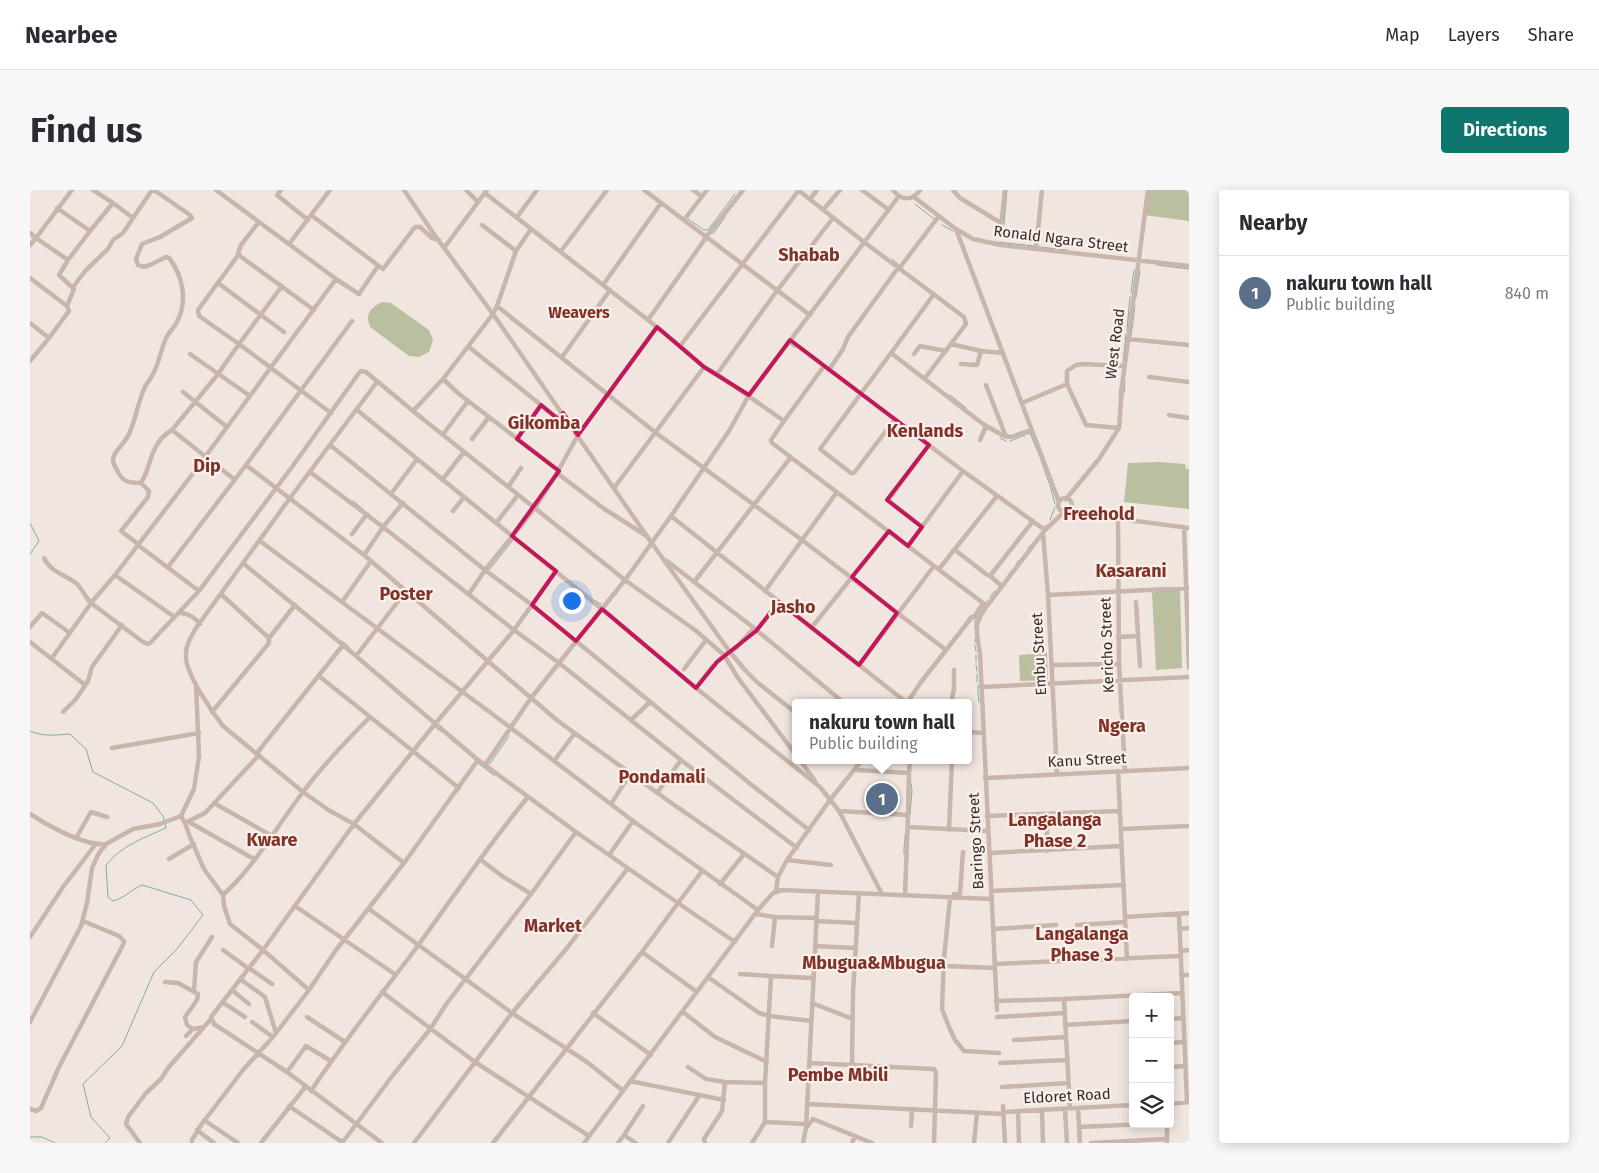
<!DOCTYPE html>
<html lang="en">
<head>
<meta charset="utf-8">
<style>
  :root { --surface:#fff; --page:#f7f7f7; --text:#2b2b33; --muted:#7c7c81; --line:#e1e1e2; --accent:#0f766e }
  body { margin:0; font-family:"Fira Sans",sans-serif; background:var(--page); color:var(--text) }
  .controls { position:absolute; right:15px; bottom:15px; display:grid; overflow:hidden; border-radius:5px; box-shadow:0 2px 12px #0003 }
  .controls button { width:45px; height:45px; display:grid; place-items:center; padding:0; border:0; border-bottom:1px solid var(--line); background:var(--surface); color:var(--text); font:25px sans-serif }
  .you { position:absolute; left:541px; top:410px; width:18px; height:18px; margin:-12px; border:4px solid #fff; border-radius:50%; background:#1a73e8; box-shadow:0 0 0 8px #1a73e833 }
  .badge { display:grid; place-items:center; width:32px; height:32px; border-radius:50%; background:var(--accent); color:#fff; font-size:16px; font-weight:700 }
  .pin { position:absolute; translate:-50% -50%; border:2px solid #fff; box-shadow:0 1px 5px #0006 }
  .popup { position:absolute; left:762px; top:509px; width:180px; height:65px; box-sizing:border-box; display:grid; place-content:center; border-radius:5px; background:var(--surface); filter:drop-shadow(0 1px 4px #0005); font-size:16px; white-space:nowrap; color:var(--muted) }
  .popup b { font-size:19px; color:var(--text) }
  .popup::after { content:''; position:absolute; left:50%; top:100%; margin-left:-10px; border:10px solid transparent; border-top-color:var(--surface) }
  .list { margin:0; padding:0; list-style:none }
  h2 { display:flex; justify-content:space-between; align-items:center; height:65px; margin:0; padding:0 20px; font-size:21px }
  h2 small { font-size:16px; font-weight:400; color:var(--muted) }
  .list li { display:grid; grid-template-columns:32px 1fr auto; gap:15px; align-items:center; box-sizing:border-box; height:75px; padding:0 20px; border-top:1px solid var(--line) }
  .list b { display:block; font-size:19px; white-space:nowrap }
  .list p { margin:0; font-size:16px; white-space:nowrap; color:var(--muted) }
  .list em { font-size:16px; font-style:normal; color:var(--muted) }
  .icon { flex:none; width:28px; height:28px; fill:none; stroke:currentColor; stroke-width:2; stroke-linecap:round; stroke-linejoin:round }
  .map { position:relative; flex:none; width:1159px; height:953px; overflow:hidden; border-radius:5px }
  header { display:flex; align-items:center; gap:30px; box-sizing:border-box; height:70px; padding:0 25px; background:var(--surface); border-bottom:1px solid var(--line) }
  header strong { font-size:24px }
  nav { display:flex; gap:28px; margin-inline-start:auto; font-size:18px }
  .intro { display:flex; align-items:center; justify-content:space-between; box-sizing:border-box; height:120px; padding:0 30px }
  h1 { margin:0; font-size:35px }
  .button { padding:12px 22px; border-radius:5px; background:var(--accent); color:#fff; font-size:18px; font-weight:700 }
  main { display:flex; gap:30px; padding:0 30px }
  aside { flex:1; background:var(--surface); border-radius:5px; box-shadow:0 2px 12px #0003 }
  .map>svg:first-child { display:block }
  .green { fill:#b9bf9f }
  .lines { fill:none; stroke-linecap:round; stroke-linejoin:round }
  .stream { stroke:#7faca8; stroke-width:1 }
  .minor { stroke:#c8b5ab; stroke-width:4.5 }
  .marked { fill:none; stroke:#c2185b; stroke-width:4; stroke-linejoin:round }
  .labels { text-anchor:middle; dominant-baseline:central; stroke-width:4.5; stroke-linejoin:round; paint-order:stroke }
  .street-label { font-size:15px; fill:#372c2a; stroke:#f9f0eb }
  .neighbourhood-label { font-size:16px; font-weight:bold; fill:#803128; stroke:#f9f0eb }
  .quarter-label { font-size:18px; font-weight:bold; fill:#803128; stroke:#f9f0eb }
</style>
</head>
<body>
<header>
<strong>Nearbee</strong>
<nav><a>Map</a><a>Layers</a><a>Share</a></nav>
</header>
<div class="intro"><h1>Find us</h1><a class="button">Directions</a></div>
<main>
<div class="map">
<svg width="1159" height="953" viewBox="0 0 1159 953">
  <rect width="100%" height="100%" fill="#f1e6df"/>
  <path class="green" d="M1117,0H1159V31L1114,25Z
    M352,112L361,113L399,140L403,150L399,162L389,167L379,166L340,137C335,124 340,118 352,112Z
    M1129,272L1155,274L1156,279H1159V319L1094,312L1098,273Z
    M1150,399L1152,478L1126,480L1122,402Z
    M1017,463L1018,490L990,491L989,465Z"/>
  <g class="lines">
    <path class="stream" d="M885,14L904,29
      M658,29L674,40H678L705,4
      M974,34L977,0
      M912,35L923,41
      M683,44L695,27
      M967,52L1004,56
      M1009,57L1037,60
      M862,69L869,75
      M1127,75L1159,79
      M1101,103L1104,80
      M1106,107L1110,80
      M914,114L919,118
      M1097,140L1100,107
      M1101,146L1105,116
      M760,154L765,158
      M1093,173L1096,144
      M1094,203L1095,192
      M920,205L936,218
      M1089,207L1090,197
      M997,244L1000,243L1010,267
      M970,248L976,251
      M980,251L995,245
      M1011,270L1019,293
      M1020,295L1025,314
      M323,311L334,320
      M1020,330L1025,317
      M0,333L9,351L0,364
      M1015,336L1017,335
      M998,358L1003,353
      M986,374L989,370
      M459,380L483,350
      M978,385L982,380
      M960,407L965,401
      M564,410L571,414
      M953,417L957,411
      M937,430L941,425
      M945,437V430
      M945,448V452
      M312,451L319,457
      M945,455L946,461
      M946,465V472
      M946,475L947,481
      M947,484V492
      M948,495V501
      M948,502L949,512
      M405,537L412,542
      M0,541C13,547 26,545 40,544L56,559L63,582L123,613L133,626L136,638C114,648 92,655 76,675L78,707L83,711C97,707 100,700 112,695L161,710L173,725L147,759L124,782L92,856L53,894L61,927L80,948L75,953
      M417,546L425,553
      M449,574L465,586
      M459,575L479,546
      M880,624L882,601L881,593
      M875,648V645
      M874,658L875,649
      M874,664V659
      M0,947H12L25,953"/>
    <path class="minor" d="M251,0L247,5L278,30
      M374,0L406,47L463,124L621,352L700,462L715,480L728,493L766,523
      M436,0L448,12
      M614,0L780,125
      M663,0L671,6
      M768,0L834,52L934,127L936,134L895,188
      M832,0L859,20
      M863,0C871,11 883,11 890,0
      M923,0L930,8L971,33
      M455,3L618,130L650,156L769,0
      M884,7L926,39L943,49L971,55L1159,76
      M780,9L787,0
      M83,13L103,28
      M27,18L60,41L83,13L63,0
      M793,20L810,0
      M281,25L353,79L385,37H390L402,48L409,50
      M487,27L507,0
      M654,30L677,0
      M228,33L211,55L208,63L210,66L284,120
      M452,35L486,61
      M926,39L1029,312
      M0,43L6,48L0,55
      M970,46L975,0
      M259,54L300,0
      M414,58L457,0
      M1006,59L1012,0
      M531,61L577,0
      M209,64L168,120L169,126L209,154L252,96
      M38,70L60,41
      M0,88L37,116
      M306,89L329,104L348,76
      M188,93L254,142
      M573,95L631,13
      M43,97L56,80L78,59L83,50L93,43L122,0
      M904,104L861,163L953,234L972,245L981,247L1001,240
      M467,116L626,243L772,350L916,460
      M618,130L677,46L713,0
      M322,131L216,275L334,365L528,531L640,612L748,687
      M0,133L19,148L39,121L37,116L44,99L29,85L38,70L6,48L42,0
      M1098,149L1159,155
      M760,150L933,281L1015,340
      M921,154L951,161L973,163
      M650,156L674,177L687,184
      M439,157L527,228L533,223
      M861,163L790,259L821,283H824L865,229
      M160,164L220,206
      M884,164L890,156L916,161
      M532,167L580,100
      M0,171L19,148
      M931,174L947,175L951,161
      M794,176L754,231L687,184L746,102L803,28
      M799,180L813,159L818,147L868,78L871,76L909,26
      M1119,187L1159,192
      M413,189L429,204L528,280
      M347,192L260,308L166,438C161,447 155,456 156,467C156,484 182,522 193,536L273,602L300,621L324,634L374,673
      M1037,194V181L1046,175L1052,174L1095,176
      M956,195L976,247
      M153,202L197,237
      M992,213L1037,194L1056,235L1089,238
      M327,220L572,419L666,498L790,597L809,621L852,704
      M383,221L595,390L665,440L694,465L706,458L724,438
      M1139,225L1159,228
      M754,231L741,250L742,253L953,413L945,426
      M414,243L438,211
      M442,249L459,227
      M487,249L511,215
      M950,250L956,236
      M300,255L455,380L502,415L718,592L779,640
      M280,282L353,337L484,440L529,473L651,570L767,658
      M527,283L573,318L615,345
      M205,290L142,240L188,184L209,154L301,223
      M412,290L434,262
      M111,293C99,293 92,292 87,280C85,277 83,273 83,269C84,261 95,253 99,244C106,229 108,211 115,197C117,192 121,189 123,184C129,173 131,160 136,148C139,142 144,138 147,132C158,111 153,86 139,68L136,67L120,75L114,77L108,75L106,69L112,54L130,47L162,28L160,25L124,0
      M478,297L491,278
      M584,298L674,177
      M361,304L387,269
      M1028 315a7 7 0 1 1 14 0a7 7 0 1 1-14 0Z
      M1036,309L1069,269L1089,238L1092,196L1118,0
      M423,321L434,307
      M1038,322L1159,338
      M641,326L877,513
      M1088,328L1089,474L1095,581
      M466,333L488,305
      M892,337L858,310L899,255
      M1154,337L1159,478
      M1013,343L1018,405L1027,584
      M322,344L337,324
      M230,351L481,538L603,631L728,720
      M108,354L91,341L118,307L119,301L111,293C113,289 115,286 116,283C122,265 125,250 142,240
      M108,355L169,401
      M878,356L933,281
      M925,360L956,384L960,386L1003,331
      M334,365L353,337L373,313
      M14,368C20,382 36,385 47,394C53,400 55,407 61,413L113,452L118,454L120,453L169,401L262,277L329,183L331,181L336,182L383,221L413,189L463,124L467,116L486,61L501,39
      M637,371L724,438L814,513
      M214,374L313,455L448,570L546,642L648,713L672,681
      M138,377L216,275
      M909,379L967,306
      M85,385L161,286L306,89L186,0
      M960,386L972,396
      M664,392L761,267
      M735,401L807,302
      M439,404L455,380L505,318L527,283L548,245L627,137
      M192,405L239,448
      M1018,405L1159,398
      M312,412L341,371
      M1106,412L1110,476
      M149,423C156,422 166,428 170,434
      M0,437L12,423L40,443
      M782,437L859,341
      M726,441L749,412
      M1088,447L1108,446
      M0,452L55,495
      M326,466L376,401
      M22,468L61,413L85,385L143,426
      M829,475L904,376
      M1023,475L1089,474
      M654,479L676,450
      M289,486L429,598
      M951,497L1159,487
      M666,498L682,477L694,465L708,488L766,565
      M877,513L891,492L942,427H948
      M921,513L924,499V480
      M33,522L46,509L58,491L62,477L92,435
      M182,522L239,453V448L265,415
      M602,529L620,512
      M938,542L953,543
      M82,558L169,543
      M227,563L313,455
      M770,570L785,591
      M524,571L545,543
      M455,575L501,508L595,390L641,326L699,241L719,205L869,6
      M826,580L879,583L880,570
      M1088,581L1097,769
      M955,588L1159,578
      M627,603L651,570
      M184,613L242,646
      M581,614L600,584
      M809,621L878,625L879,583
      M0,624C19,636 54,656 76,654
      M1017,624V661
      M151,626L155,633L160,647L174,679L193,705L194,716L200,734L233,760L279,800
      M957,626L1090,621
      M159,632L224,669
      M155,633L175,623L229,565
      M878,637L958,641
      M1091,639L1159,636
      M919,640L922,570
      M46,648L61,622L77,627
      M960,663L1091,656
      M579,665L603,631
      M139,669L164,654
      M450,669L472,686L501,704
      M757,670L801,675
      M690,694L714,664
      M746,701L748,687L757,670L800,610L832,570
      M962,701L1094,695
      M193,705C225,676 247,636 273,602C293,575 316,551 340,527
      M875,705L878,625
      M920,708L914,769L912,819L919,837L925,850L934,861L969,863
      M924,708V704H930L933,662
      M265,716L366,785
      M339,719L482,823L557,872L592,900
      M726,724L745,727L786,728
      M1149,724L1157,912
      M1095,727L1159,723
      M786,731L826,733
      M1047,735L1095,732
      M963,739L1026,735
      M1149,739L1159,738
      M0,747L33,697L65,655
      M742,756L745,727
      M785,756L825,758
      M193,760L219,779
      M1150,761L1159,760
      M612,762L667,802
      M965,774L1150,766
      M915,776L965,778
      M219,778L242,794
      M710,784L741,786
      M1151,785H1159
      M678,787L729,823L740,826L781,831
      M210,789L235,807L246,843
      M135,792L148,793L168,804L167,810L155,827L157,835L163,839
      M164,800L166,772L182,747
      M202,800L219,814
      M352,802L445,872L559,946
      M1034,809L1040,919
      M966,811L1034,809L1152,803
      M192,812L215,827
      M782,813L823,829
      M967,820L950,464C947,441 942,436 957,416L1015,340L1034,322
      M653,822L685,847L737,872
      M563,823L621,865
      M277,827L315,852
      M967,827L1035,823
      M1140,829L1154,828
      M0,832L51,736L57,713L62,678L69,663L76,654L103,639L130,634L151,626L164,599L169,566L166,495
      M222,832L243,847
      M1035,835L1103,831
      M156,846L163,839L174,837
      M984,850L1036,847
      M1140,853L1155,852
      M779,873L904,879L906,883L904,953
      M970,873L1037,870
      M822,876L823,802L829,703
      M658,877L676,889L695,892L735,893
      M1140,877L1156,876
      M257,882L276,856L301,871
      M600,891L694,910
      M972,897L1038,893
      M281,901C314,851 351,805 387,757C423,707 458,656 497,608
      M777,914L974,924
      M1140,914L1159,912
      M259,916L312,952
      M973,916L975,953
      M1048,918L1050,953
      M0,919L6,921L11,918L29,877L93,755L94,751L89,746L53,731
      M1035,919L1037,953
      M988,921L989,953
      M1012,921L1013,953
      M973,922L1103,915
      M174,930L208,953
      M735,932L776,934
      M1137,934V953
      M881,936L882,919
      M777,937L783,929L842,953
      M1049,937L1117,934
      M167,940L184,953
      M594,945L613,916
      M110,953L96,934L98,927L116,903L131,889L138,878L181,829
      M162,953V950L171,935L213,880L243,847L279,800L306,760L374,673L448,570
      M231,953L276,896
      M312,953L363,885L401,838L417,813L501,704L546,642
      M352,953L257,882L184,834L181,827L233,760L324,634L405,534L484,440L526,381
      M384,953L482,823L537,758L598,678
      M463,953L612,762L648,713L705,752
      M554,953L728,720L743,703L752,700L962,709
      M588,953L594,945L606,953
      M638,953L669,906
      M675,953L674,949L692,921L695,892
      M722,953L735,932V893L741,786L783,788
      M773,953L776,938L788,702
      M822,953L825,946
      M944,953L947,923
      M1061,953L1137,949"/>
  </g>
  <path class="marked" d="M627,137L674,177L719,205L760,150L899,255L857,310L892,337L878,356L859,341L822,387L867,423L829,475L749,412L726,441L687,472L666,498L572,419L546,451L502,415L526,381L482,346L529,281L487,249L511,215L528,229L533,223L548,245Z"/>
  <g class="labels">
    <g class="street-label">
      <text transform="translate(1031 49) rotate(7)">Ronald Ngara Street</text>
      <text transform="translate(1085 154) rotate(-83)">West Road</text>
      <text transform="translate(1077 455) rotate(-92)">Kericho Street</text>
      <text transform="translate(1009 464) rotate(-93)">Embu Street</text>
      <text transform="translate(1057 570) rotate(-3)">Kanu Street</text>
      <text transform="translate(946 651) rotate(-93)">Baringo Street</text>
      <text transform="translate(1037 906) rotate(-3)">Eldoret Road</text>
    </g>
    <g class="neighbourhood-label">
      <text x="549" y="122">Weavers</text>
    </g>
    <g class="quarter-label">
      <text x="779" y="65">Shabab</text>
      <text x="514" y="233">Gikomba</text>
      <text x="895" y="241">Kenlands</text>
      <text x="177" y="276">Dip</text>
      <text x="1069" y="324">Freehold</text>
      <text x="1101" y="381">Kasarani</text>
      <text x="376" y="404">Poster</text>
      <text x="763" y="417">Jasho</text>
      <text x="1092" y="536">Ngera</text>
      <text x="632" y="587">Pondamali</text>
      <text x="1025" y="630">Langalanga<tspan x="1025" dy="21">Phase 2</tspan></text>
      <text x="242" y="650">Kware</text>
      <text x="523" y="736">Market</text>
      <text x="1052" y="744">Langalanga<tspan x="1052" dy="21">Phase 3</tspan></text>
      <text x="844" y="773">Mbugua&amp;Mbugua</text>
      <text x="808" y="885">Pembe Mbili</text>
    </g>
  </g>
</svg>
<div class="controls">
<button>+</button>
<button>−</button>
<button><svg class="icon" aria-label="layers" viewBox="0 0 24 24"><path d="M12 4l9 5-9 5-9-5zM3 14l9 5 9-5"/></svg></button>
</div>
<div class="you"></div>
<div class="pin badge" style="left:852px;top:609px;background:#5c6f8a">1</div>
<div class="popup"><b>nakuru town hall</b>Public building</div>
</div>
<aside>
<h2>Nearby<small></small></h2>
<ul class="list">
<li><span class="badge" style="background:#5c6f8a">1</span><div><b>nakuru town hall</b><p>Public building</p></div><em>840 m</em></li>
</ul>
</aside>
</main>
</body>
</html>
